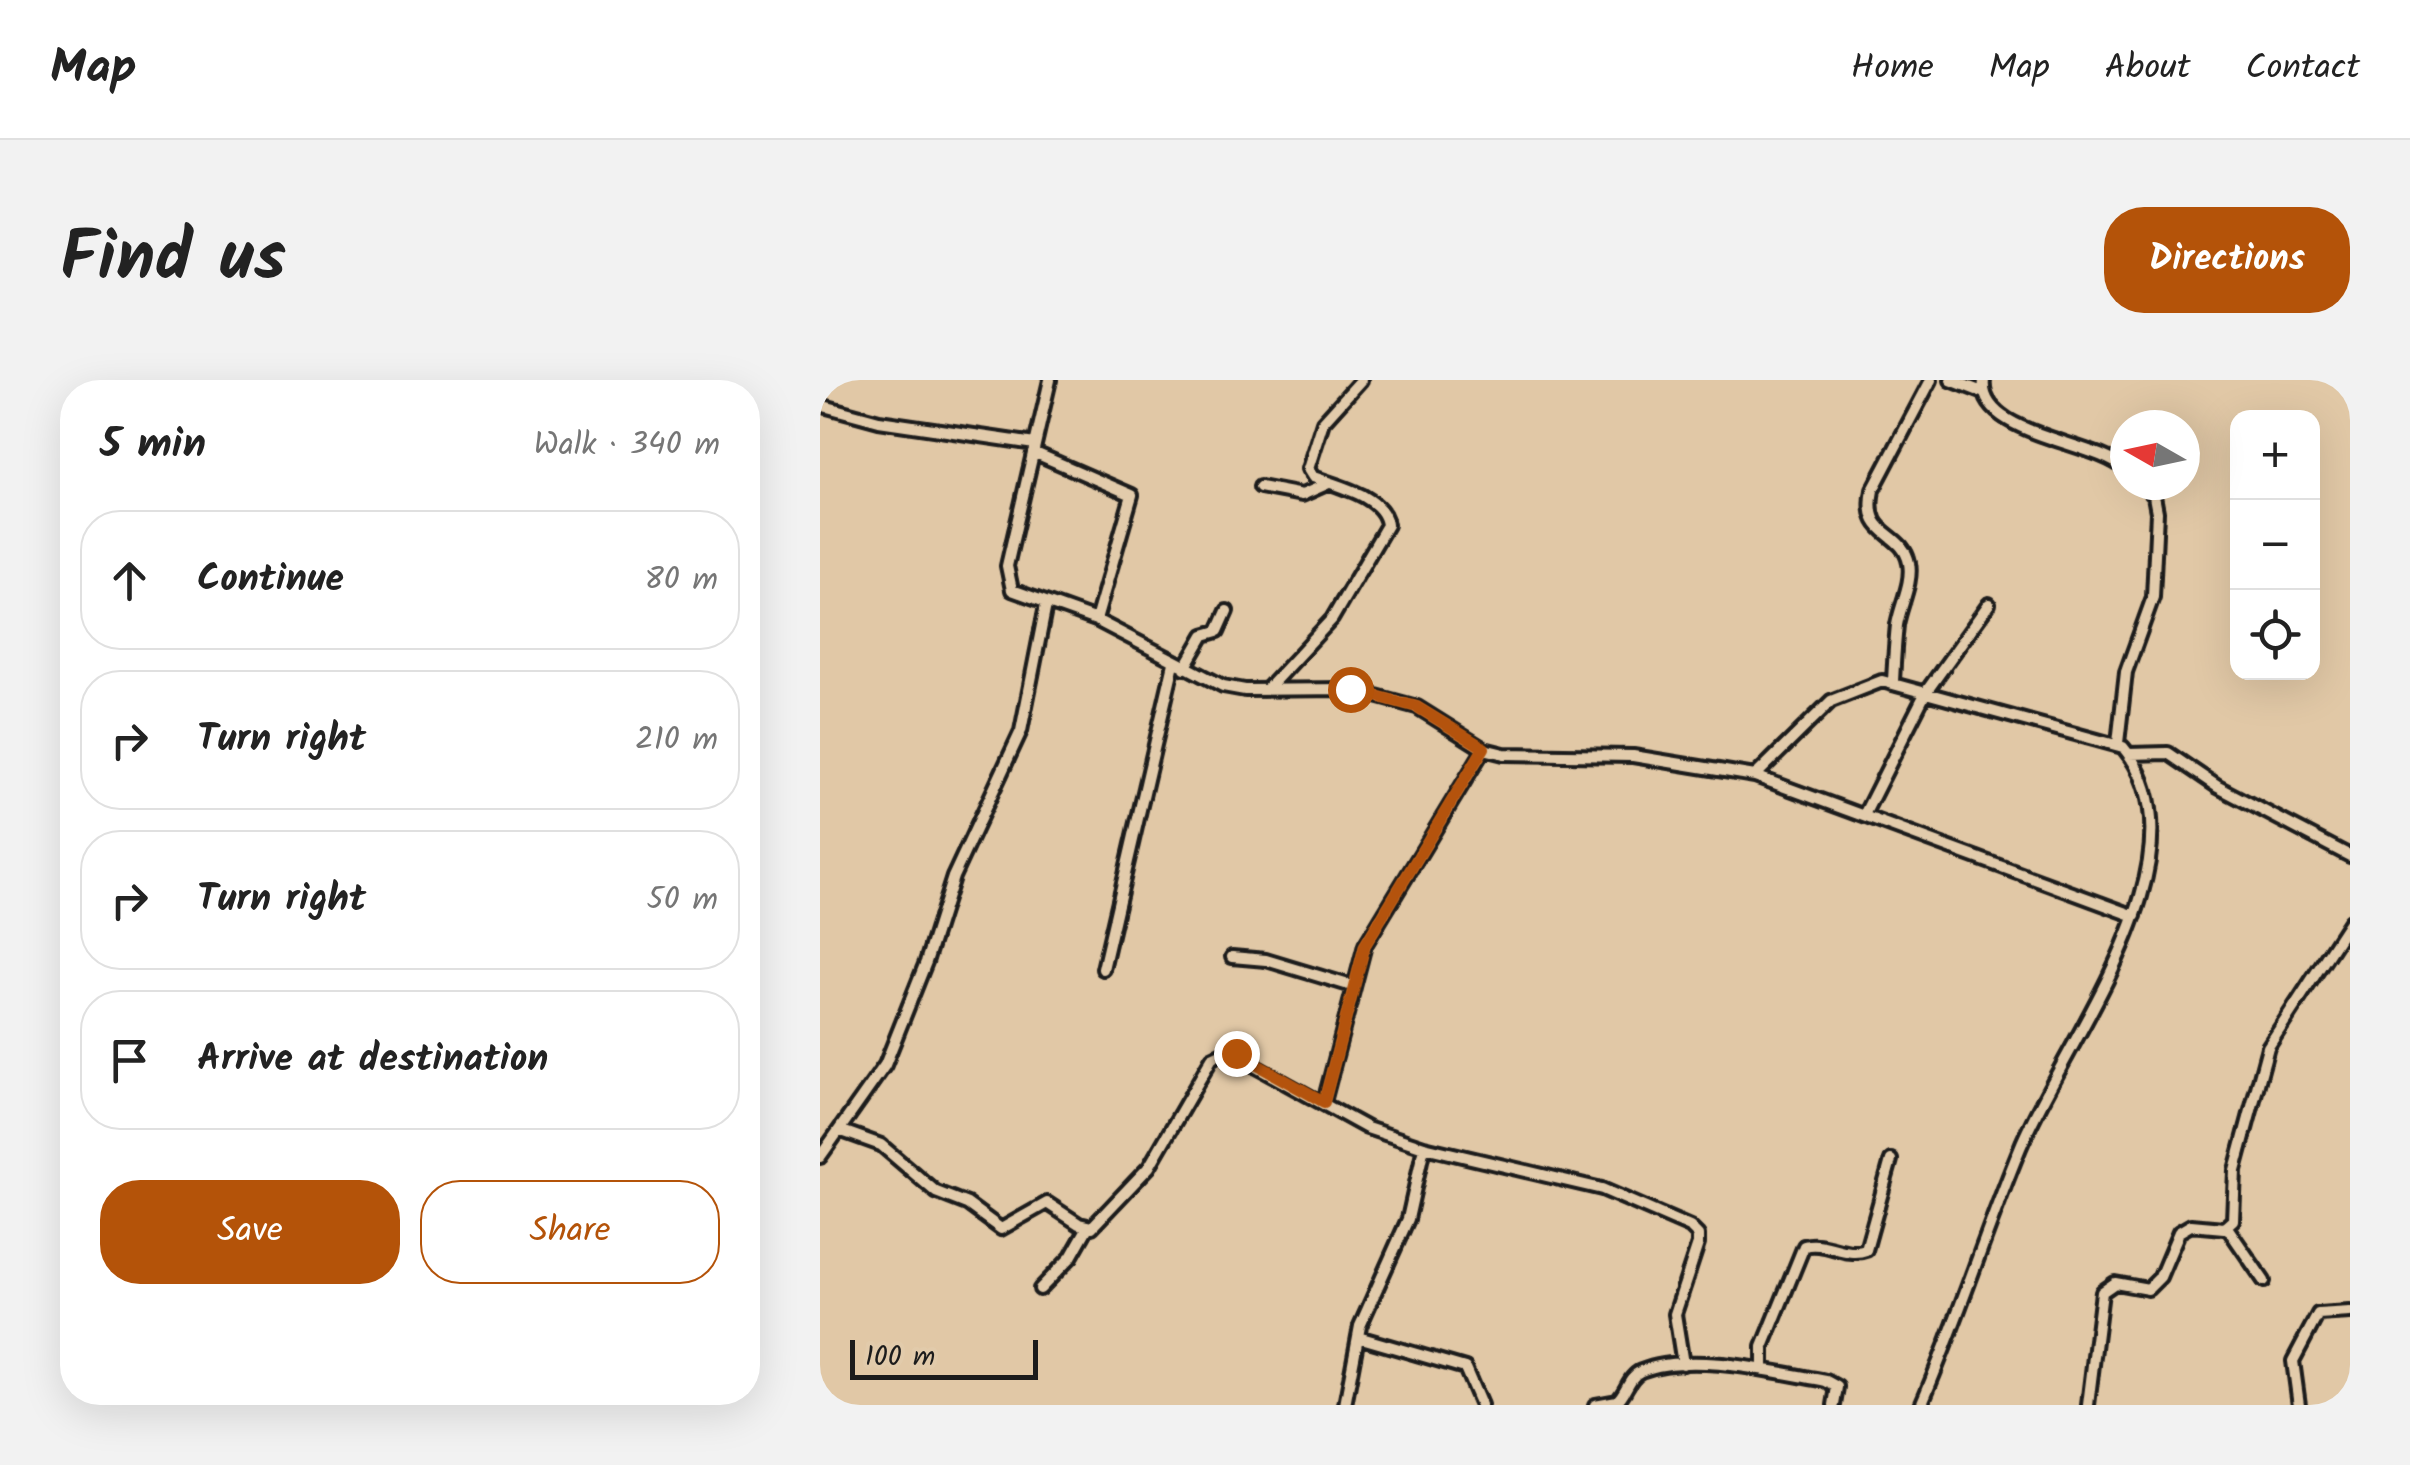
<!DOCTYPE html>
<html lang="en">
<head>
<meta charset="utf-8">
<style>
  :root { --surface:#fff; --page:#f2f2f2; --text:#222; --muted:#767676; --line:#e0e0e0; --accent:#b45309 }
  body { margin:0; font-family:Kalam,sans-serif; background:var(--page); color:var(--text) }
  .controls { position:absolute; right:30px; top:30px; display:grid; overflow:hidden; border-radius:20px; box-shadow:0 10px 40px #0002 }
  .controls button { width:90px; height:90px; display:grid; place-items:center; padding:0; border:0; border-bottom:2px solid var(--line); background:var(--surface); color:var(--text); font:50px sans-serif }
  .compass { position:absolute; left:1290px; top:30px; width:90px; height:90px; border-radius:50%; background:var(--surface); box-shadow:0 10px 40px #0002; rotate:279deg }
  .scale { position:absolute; left:30px; bottom:25px; width:188px; box-sizing:border-box; padding-left:10px; border:5px solid #1c1c1c; border-top:0; font-size:28px; line-height:35px; white-space:nowrap; color:#1c1c1c; -webkit-text-stroke:8px #e2cbab; paint-order:stroke }
  .stop { position:absolute; width:30px; height:30px; margin:-22px; border:8px solid #b45309; border-radius:50%; background:#fff }
  .stop.end { background:#b45309; border-color:#fff; box-shadow:0 2px 10px #0008 }
  .list { margin:0; padding:0; list-style:none }
  h2 { display:flex; justify-content:space-between; align-items:center; height:130px; margin:0; padding:0 40px; font-size:42px }
  h2 small { font-size:32px; font-weight:400; color:var(--muted) }
  .list li { display:grid; grid-template-columns:65px 1fr auto; gap:30px; align-items:center; box-sizing:border-box; height:140px; margin:0 20px 20px; padding:0 20px; border:2px solid var(--line); border-radius:40px }
  .list b { display:block; font-size:38px; white-space:nowrap }
  .list em { font-size:32px; font-style:normal; color:var(--muted) }
  .actions { display:flex; gap:20px; padding:30px 40px }
  .actions a { flex:1; padding:22px 0; border:2px solid var(--accent); border-radius:40px; text-align:center; font-size:35px; color:var(--accent) }
  .actions .main { background:var(--accent); color:#fff }
  .icon { flex:none; width:55px; height:55px; fill:none; stroke:currentColor; stroke-width:2; stroke-linecap:round; stroke-linejoin:round }
  .map { position:relative; flex:none; width:1530px; height:1025px; overflow:hidden; border-radius:40px }
  header { display:flex; align-items:center; gap:60px; box-sizing:border-box; height:140px; padding:0 50px; background:var(--surface); border-bottom:2px solid var(--line) }
  header strong { font-size:48px }
  nav { display:flex; gap:55px; margin-inline-start:auto; font-size:35px }
  .intro { display:flex; align-items:center; justify-content:space-between; box-sizing:border-box; height:240px; padding:0 60px }
  h1 { margin:0; font-size:70px }
  .button { padding:25px 45px; border-radius:40px; background:var(--accent); color:#fff; font-size:35px; font-weight:700 }
  main { display:flex; gap:60px; padding:0 60px }
  aside { flex:1; background:var(--surface); border-radius:40px; box-shadow:0 10px 40px #0002 }
  .map>svg:first-child { display:block }
  .lines { fill:none; stroke-linecap:round; stroke-linejoin:round }
  .street-casing { stroke:#1c1c1c; stroke-width:18 }
  .street { stroke:#e2cbab; stroke-width:10 }
  .route { stroke:#b45309; stroke-width:12 }
</style>
</head>
<body>
<header>
<strong>Map</strong>
<nav><a>Home</a><a>Map</a><a>About</a><a>Contact</a></nav>
</header>
<div class="intro"><h1>Find us</h1><a class="button">Directions</a></div>
<main>
<aside>
<h2>5 min<small>Walk · 340 m</small></h2>
<ul class="list">
<li><svg class="icon" aria-label="ahead" viewBox="0 0 24 24"><path d="M12 20V5M6 11l6-6 6 6"/></svg><div><b>Continue</b></div><em>80 m</em></li>
<li><svg class="icon" aria-label="right" viewBox="0 0 24 24"><path d="M7 20v-9h11M14 6l5 5-5 5"/></svg><div><b>Turn right</b></div><em>210 m</em></li>
<li><svg class="icon" aria-label="right" viewBox="0 0 24 24"><path d="M7 20v-9h11M14 6l5 5-5 5"/></svg><div><b>Turn right</b></div><em>50 m</em></li>
<li><svg class="icon" aria-label="arrive" viewBox="0 0 24 24"><path d="M6 21V4h12l-3 4 3 4H6"/></svg><div><b>Arrive at destination</b></div></li>
</ul>
<div class="actions"><a class="main">Save</a><a>Share</a></div>
</aside>
<div class="map">
<svg width="1530" height="1025" viewBox="0 0 1530 1025">
  <rect width="100%" height="100%" fill="#e1c8a6"/>
  <filter id="ink" filterUnits="userSpaceOnUse"><feTurbulence type="fractalNoise" baseFrequency=".01" numOctaves="2"/><feDisplacementMap in="SourceGraphic" scale="20" xChannelSelector="R" yChannelSelector="G"/><feConvolveMatrix kernelMatrix="1 2 1 2 8 2 1 2 1" color-interpolation-filters="sRGB"/></filter>
  <g filter="url(#ink)">
    <g class="lines">
      <defs>
        <path id="street" d="M230,0L187,186L192,210L276,240L403,306L425,310L530,309L597,327L664,369L684,374L813,376L935,396L1011,321L1062,301L1303,367C1394,476 1242,664 1200,768C1165,853 1138,940 1101,1025
          M1131,0L1162,12
          M1164,0C1157,55 1272,60 1305,89
          M0,25L59,41L215,64
          M213,72L312,115L276,240
          M440,107L482,115L509,103
          M365,288L384,255L398,251L407,231
          M1073,301C1074,283 1075,264 1077,245C1080,226 1093,202 1089,183C1082,149 1043,159 1053,110L1111,0
          M447,309L512,239L567,145C564,116 517,106 493,97L488,89L503,42L541,0
          M1298,363L1306,292L1333,217L1337,132L1334,116L1324,105
          M1309,374L1348,373L1398,407L1530,476
          M935,396L1315,536
          M1044,435L1106,312L1169,224
          M412,577L446,580L532,606
          M283,589L354,283
          M504,722L545,565L664,369
          M22,751L61,765L116,812L147,824L181,849L227,823L259,844L272,847L329,787L392,678L407,671L547,748L604,767L782,809L870,847L878,855V864L855,934L863,984
          M0,777L65,685L106,582L133,497L201,351L226,225
          M1407,847L1444,901
          M220,909L251,877L268,847
          M538,957L645,988L661,1025
          M943,989V967L984,866C1005,860 1026,878 1046,870L1071,780
          M525,1025L540,946L588,839L604,767
          M775,1025L797,1021C807,1012 808,997 821,991C870,971 955,992 1006,1001L1017,1007L1014,1025
          M1268,1025L1282,912L1295,903L1328,909L1340,897L1359,852L1371,845L1404,848L1413,840L1415,790L1448,667L1530,541
          M1479,1025L1473,981L1498,934L1530,932"/>
      </defs>
      <use href="#street" class="street-casing"/>
      <use href="#street" class="street"/>
    </g>
  </g>
  <g class="lines" filter="url(#ink)">
    <path class="route" d="M416,673L504,722L545,565L664,368L597,327L530,309"/>
  </g>
</svg>
<div class="controls">
<button>+</button>
<button>−</button>
<button><svg class="icon" aria-label="locate" viewBox="0 0 24 24"><circle cx="12" cy="12" r="6"/><path d="M12 2v4M12 18v4M2 12h4M18 12h4"/></svg></button>
</div>
<svg class="compass" viewBox="-18 -18 36 36"><path d="M0-13l5 13h-10z" fill="#e53935"/><path d="M0 13l5-13h-10z" fill="#767676"/></svg>
<div class="scale">100 m</div>
<div class="stop" style="left:530px;top:309px"></div>
<div class="stop end" style="left:416px;top:673px"></div>
</div>
</main>
</body>
</html>
